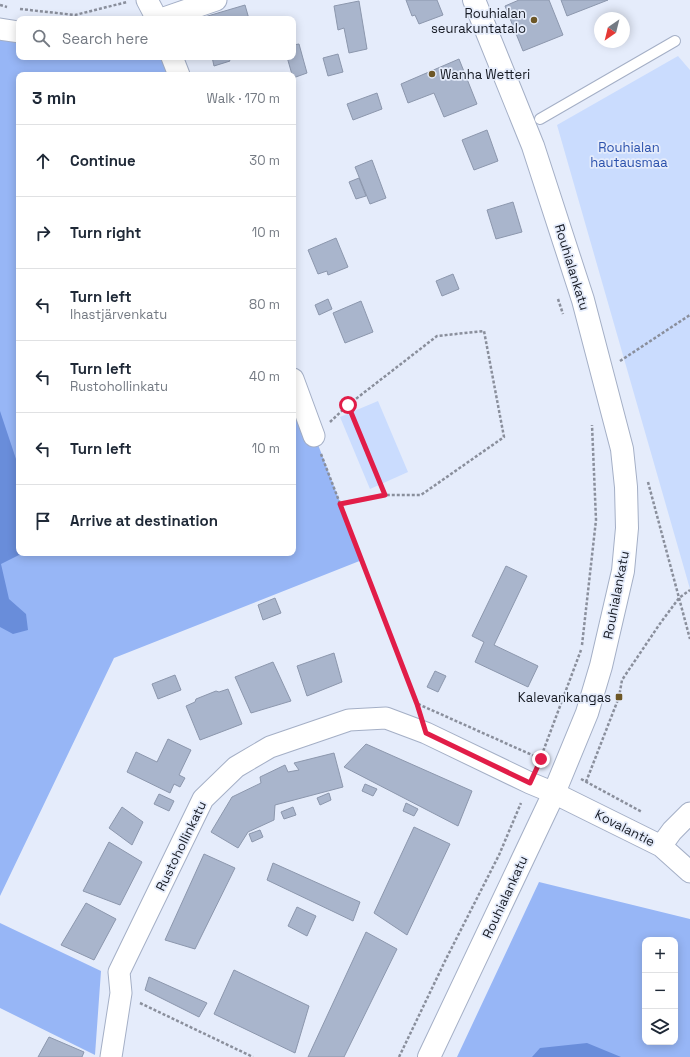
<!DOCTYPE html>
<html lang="en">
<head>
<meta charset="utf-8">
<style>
  :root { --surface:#fff; --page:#f6f6f7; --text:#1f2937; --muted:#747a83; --line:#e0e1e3 }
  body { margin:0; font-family:"Space Grotesk",sans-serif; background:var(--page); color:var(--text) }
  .controls { position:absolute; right:12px; bottom:12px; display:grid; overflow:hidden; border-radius:8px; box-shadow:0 2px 10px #0003 }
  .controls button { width:36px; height:36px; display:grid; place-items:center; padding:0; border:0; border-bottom:1px solid var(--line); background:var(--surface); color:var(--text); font:20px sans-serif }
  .compass { position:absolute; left:594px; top:12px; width:36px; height:36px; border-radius:50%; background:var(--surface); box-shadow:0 2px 10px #0003; rotate:215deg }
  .stop { position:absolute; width:12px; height:12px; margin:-9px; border:3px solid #e11d48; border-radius:50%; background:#fff }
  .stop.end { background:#e11d48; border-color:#fff; box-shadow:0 1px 4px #0008 }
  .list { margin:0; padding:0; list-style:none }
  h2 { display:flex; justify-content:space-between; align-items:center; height:52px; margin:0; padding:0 16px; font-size:17px }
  h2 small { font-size:13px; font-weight:400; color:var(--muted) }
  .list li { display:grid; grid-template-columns:26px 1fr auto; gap:12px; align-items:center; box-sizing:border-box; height:72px; padding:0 16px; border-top:1px solid var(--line) }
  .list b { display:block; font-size:15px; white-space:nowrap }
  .list p { margin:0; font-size:13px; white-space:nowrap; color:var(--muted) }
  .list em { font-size:13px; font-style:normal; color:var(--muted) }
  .icon { flex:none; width:22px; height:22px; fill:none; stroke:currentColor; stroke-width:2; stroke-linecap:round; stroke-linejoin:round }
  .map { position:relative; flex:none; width:690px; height:1057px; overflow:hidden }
  .search { position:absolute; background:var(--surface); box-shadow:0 2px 10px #0003; left:16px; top:16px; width:280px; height:44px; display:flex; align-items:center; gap:10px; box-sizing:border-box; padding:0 14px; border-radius:8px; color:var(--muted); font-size:15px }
  .panel { position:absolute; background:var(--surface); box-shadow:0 2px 10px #0003; left:16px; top:72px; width:280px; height:484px; border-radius:8px }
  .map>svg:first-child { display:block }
  .green { fill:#cadcfe }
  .forest { fill:#97b6f6; fill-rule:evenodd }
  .water { fill:#698dda }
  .building { fill:#a9b5cc; stroke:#8c97ad }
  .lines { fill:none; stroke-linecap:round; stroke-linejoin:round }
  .service-casing { stroke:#a4afc6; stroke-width:12 }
  .minor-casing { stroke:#a4afc6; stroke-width:23 }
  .tertiary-casing { stroke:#a4afc6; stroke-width:24 }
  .path { stroke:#8a8f9c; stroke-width:2.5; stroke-dasharray:3 2; stroke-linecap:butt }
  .service { stroke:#fff; stroke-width:10 }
  .minor { stroke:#fff; stroke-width:21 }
  .tertiary { stroke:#fff; stroke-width:22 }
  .route { stroke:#e11d48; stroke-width:5 }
  .poi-dot { fill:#6d5726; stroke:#e5ecfb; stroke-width:1.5 }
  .labels { text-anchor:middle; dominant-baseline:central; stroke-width:3.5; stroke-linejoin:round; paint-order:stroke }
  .poi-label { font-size:13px; fill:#161a23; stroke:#e5ecfb; text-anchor:end }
  .park-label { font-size:13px; fill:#2b51ac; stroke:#e5ecfb }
  .street-label { font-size:13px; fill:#161a23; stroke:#e5ecfb }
</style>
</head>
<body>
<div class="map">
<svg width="690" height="1057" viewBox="0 0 690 1057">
  <rect width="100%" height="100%" fill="#e5ecfb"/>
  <path class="green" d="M678,56L690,70V589L557,125Z
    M378,401L408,472L370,489L340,417Z"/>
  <path class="forest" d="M0,29L19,32V57H172L179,75H19V553H293V379L362,560L114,658L0,896Z
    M539,882L690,919V1057H457ZM645,940H675V1042H645Z
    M0,923L101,971L95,1055L0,1008Z"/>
  <path class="water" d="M0,411L19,468V553H23L1,564L9,599L26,614L28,630L13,634L0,627Z
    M587,1043L621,1057H532L540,1048Z"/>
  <path class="building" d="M406,0H437L443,15L419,24L415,15L412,16Z
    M519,0H549L563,35L523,51L505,6Z
    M561,0H608L567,16Z
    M359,1L367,49L349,53L344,28L338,30L334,6Z
    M245,5L249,19H201V18Z
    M299,44L307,73L293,78L287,57H293V45Z
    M338,54L343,72L328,76L323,58Z
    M212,57H228L230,61L214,66Z
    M459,59L477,104L444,117L434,93L408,103L401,84Z
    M377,93L382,109L353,120L347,104Z
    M487,130L498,161L474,170L462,140Z
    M372,160L386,198L370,204L355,167Z
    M359,178L366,196L356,199L349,182Z
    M513,202L522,232L496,239L487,210Z
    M336,238L348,267L328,275L327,271L318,274L308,250Z
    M453,274L459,289L442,296L436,281Z
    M328,299L332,309L319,315L315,305Z
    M361,301L373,332L345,343L333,313Z
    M506,566L527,576L494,645L538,666L528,687L475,662L484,642L472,636Z
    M275,598L281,613L263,620L258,605Z
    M334,653L342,682L307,696L297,666Z
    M273,662L291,701L251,713L235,677Z
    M435,671L446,676L438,692L427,687Z
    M175,675L181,690L158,699L152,684Z
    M228,689L242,724L200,740L186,706L195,702L196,699L216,691L219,692Z
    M168,739L191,750L179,775L185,778L180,787L174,784L170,793L127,772L136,752L157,762Z
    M366,744L472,791L458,826L344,767Z
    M334,753L343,787L275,805L274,820L248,832L238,848L211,832L232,797L261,783L260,777L285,765L288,772L299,770L294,763Z
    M365,784L377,789L373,796L362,791Z
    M329,793L331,800L320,805L317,798Z
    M159,794L174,801L169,811L154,804Z
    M406,803L418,809L414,816L403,811Z
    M122,807L143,822L132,845L109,828Z
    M293,807L296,815L284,819L281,812Z
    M414,827L450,844L407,935L374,913Z
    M260,830L263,837L252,842L249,834Z
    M109,842L142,862L120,905L83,891Z
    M204,854L235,868L195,949L165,940Z
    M273,863L360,902L353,921L267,880Z
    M86,903L116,919L94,960L61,945Z
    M297,907L316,916L307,936L288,926Z
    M366,932L397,949L344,1057H308Z
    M234,970L309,1006L295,1053L214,1014Z
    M149,977L207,1003L199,1017L145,990Z
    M49,1037L84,1052L82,1057H38Z"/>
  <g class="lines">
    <defs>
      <path id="service" d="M540,119L675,41"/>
      <path id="minor" d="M147,0L157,19
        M161,19L216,0
        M0,29L19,32
        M172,57L179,75
        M293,379L314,436
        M661,846L672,831L690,813
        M111,1057L121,993L119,972L203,799L236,767L270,747L349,720L386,718L426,733L530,783L554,793L661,846L690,872"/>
      <path id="tertiary" d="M429,1057L554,793L587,713L601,666L623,571L627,528L626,487L622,449L583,300L533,146L474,0"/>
    </defs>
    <use href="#service" class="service-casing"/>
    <use href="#minor" class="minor-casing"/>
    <use href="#tertiary" class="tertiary-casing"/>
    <path class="path" d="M0,5L7,7
      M20,9L75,15L127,2
      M558,299L563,314
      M620,361L690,315
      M348,405L385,495
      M330,422L348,405L437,336L484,331L504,437L421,495H385L340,504
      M321,454L418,707
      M648,482L690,639
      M582,645L596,520L592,425
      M418,704L541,759
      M538,765L581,650
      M581,779L642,812
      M586,782L619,697L622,680L659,625L679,598L690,590
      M140,1003L253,1057
      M399,1057L446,959L499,855L521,803"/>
    <use href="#service" class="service"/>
    <use href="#minor" class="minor"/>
    <use href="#tertiary" class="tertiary"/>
  </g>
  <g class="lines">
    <path class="route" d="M348,405L385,495L340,504L417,704L426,733L530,783L541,759"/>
  </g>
  <g class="poi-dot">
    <circle cx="534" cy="20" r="4"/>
    <circle cx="432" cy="74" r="4"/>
    <rect x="615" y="693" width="8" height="8" rx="2"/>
  </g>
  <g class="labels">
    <g class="poi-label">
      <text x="526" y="13">Rouhialan<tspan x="526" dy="15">seurakuntatalo</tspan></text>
      <text x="440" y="74" text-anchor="start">Wanha Wetteri</text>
      <text x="611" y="697">Kalevankangas</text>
    </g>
    <g class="park-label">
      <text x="629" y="147">Rouhialan<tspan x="629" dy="15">hautausmaa</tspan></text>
    </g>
    <g class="street-label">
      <text transform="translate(572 267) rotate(73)">Rouhialankatu</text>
      <text transform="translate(616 595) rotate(-79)">Rouhialankatu</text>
      <text transform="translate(625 828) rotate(27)">Kovalantie</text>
      <text transform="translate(181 846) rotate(-64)">Rustohollinkatu</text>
      <text transform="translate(505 897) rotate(-65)">Rouhialankatu</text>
    </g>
  </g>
</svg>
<div class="controls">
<button>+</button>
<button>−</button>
<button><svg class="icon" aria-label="layers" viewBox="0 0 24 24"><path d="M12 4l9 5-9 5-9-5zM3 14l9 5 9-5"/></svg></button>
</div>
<svg class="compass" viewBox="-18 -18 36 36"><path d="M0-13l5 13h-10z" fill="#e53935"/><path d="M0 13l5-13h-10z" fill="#747a83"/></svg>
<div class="stop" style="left:348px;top:405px"></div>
<div class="stop end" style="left:541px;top:759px"></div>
<div class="search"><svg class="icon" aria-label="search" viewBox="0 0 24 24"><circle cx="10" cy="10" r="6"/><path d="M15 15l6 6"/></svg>Search here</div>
<section class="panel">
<h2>3 min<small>Walk · 170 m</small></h2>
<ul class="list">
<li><svg class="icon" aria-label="ahead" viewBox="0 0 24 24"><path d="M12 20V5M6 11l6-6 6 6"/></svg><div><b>Continue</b></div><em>30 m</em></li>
<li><svg class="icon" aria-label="right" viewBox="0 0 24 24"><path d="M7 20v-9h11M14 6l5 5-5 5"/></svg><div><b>Turn right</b></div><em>10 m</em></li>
<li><svg class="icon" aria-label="left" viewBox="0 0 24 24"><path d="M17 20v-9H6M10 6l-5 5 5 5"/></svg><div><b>Turn left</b><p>Ihastjärvenkatu</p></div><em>80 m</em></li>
<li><svg class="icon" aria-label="left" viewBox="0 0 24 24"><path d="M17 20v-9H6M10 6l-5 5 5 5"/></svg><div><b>Turn left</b><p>Rustohollinkatu</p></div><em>40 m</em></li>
<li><svg class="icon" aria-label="left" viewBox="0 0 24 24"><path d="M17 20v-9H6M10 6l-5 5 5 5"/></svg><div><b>Turn left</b></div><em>10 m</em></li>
<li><svg class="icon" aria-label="arrive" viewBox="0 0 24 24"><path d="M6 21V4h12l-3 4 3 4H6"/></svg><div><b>Arrive at destination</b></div></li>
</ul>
</section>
</div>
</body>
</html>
